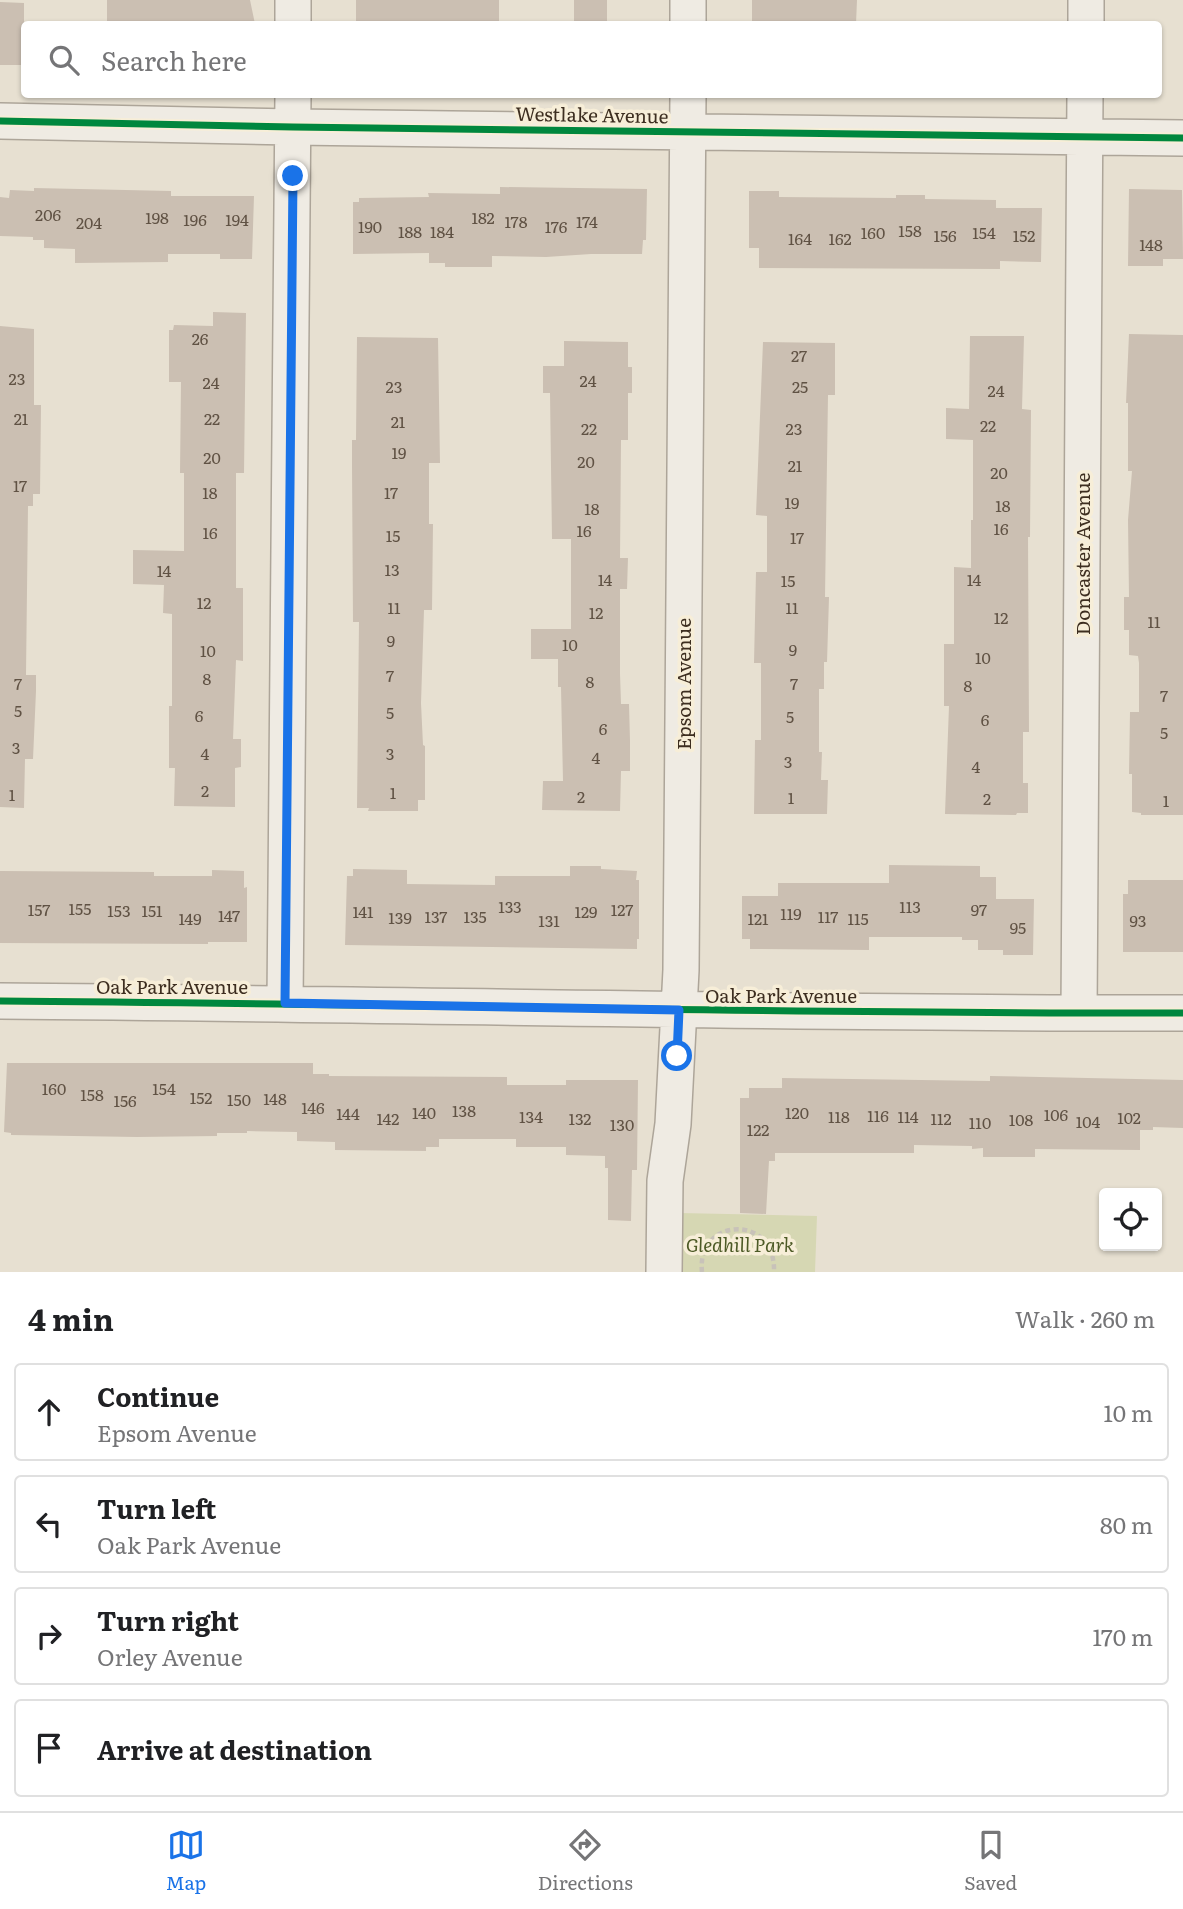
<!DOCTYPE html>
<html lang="en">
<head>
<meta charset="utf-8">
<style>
  :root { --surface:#fff; --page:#f6f6f6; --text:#202124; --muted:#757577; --line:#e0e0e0; --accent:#1a73e8 }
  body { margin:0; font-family:Literata,serif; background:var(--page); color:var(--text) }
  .controls { position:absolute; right:21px; bottom:21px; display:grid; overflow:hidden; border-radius:7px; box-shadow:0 2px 5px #0004 }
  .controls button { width:63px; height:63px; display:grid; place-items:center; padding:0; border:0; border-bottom:2px solid var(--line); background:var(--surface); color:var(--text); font:35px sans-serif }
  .stop { position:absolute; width:21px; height:21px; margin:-16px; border:5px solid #1a73e8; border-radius:50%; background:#fff }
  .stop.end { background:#1a73e8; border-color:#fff; box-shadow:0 2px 7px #0008 }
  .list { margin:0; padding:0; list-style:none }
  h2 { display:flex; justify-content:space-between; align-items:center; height:91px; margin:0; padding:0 28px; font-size:30px }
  h2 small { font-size:23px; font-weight:400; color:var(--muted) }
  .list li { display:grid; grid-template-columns:46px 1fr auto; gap:21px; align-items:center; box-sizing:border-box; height:98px; margin:0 14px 14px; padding:0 14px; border:2px solid var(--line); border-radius:7px }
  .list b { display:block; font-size:26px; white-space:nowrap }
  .list p { margin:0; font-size:23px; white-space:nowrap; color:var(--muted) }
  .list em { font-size:23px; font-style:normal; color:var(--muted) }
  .icon { flex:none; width:38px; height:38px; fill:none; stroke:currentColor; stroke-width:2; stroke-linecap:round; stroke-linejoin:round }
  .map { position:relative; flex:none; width:1183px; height:1272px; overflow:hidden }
  .search { position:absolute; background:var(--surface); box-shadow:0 2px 5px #0004; left:21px; right:21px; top:21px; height:77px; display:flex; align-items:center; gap:18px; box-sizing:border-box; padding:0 24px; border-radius:7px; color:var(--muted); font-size:26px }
  .sheet { height:539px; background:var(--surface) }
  nav { display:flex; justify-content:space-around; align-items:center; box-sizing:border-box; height:98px; border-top:2px solid var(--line); background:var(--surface); font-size:19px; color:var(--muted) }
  nav a { display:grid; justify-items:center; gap:4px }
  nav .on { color:var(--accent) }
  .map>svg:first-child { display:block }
  .green { fill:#d6d7b3 }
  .building { fill:#cbbfb2 }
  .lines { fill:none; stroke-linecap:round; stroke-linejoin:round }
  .minor-casing { stroke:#ada599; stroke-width:38 }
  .path { stroke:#c8c2b9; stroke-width:4.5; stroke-dasharray:5 3.5; stroke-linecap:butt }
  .minor { stroke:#efebe3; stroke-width:35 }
  .cycleway-casing { stroke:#f7eed8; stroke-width:11 }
  .cycleway { stroke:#00873e; stroke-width:7 }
  .route { stroke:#1a73e8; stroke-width:9 }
  .labels { text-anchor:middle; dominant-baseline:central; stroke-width:7; stroke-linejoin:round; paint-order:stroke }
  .number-label { font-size:16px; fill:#605244 }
  .street-label { font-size:19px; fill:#3d2e20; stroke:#f7eed8 }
  .park-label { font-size:19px; font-style:italic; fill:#4d5a26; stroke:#f7eed8 }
</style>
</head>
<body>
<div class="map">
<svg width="1183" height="1272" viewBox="0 0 1183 1272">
  <rect width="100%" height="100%" fill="#e7e0d1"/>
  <path class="green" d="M679,1213L817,1216L815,1272H678Z"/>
  <path class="building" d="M107,0H250L255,24H107Z
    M356,0H499V24H356Z
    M574,0H607V24H574Z
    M752,0H857L856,24H752Z
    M0,2L24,3V65H0Z
    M500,187L647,189L646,240H643L642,254H591L546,257L492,256V267H445V263H429V253L353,254V202H359V198L429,197L428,193L500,194Z
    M34,188L171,191V196H254L252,259H220V254H168V262L75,263V249L44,248V240H33V237L0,236V197L9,198L10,190L34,191Z
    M1129,189L1182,190L1183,259H1163V266H1128Z
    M749,191H779V197L896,198V195H925V199L996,200V208H1042L1041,262L1000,261V269L759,268V248H749Z
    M213,312L246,313L244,473H236V588H243V661L236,660L233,739H241V767L235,768V807L174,806L175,768H169V706H172V614L163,613L164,585L133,584V550L184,551V473H180L181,382H169V330H173L174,325L213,326Z
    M0,326L34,329V405H41L40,494H33V506H28L26,675H36V691L33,759H25L24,808L0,807Z
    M1129,334L1183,335V815H1141V813L1132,812V774H1129L1130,712H1139V663L1138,656L1129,655V630H1124V597H1129L1128,520L1132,471H1128V403H1126Z
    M970,336H1024L1022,409L1031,410L1030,537H1028L1029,732H1023V783H1028V813H1017L1016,815L945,814L949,706H944V644H954V567L971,568V520H973V440L946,439V408L969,409Z
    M357,337L438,338L440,463H429V524H433L432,610H424L421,703L423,745L425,746V800H418V811H368L369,808H357L359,622H353L352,466V440H356Z
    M564,341L628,342V367H632V393H628V440H621L620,558H628L627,589H620V674L621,704H629L630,741V771H621L620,811L542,810L543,781H563L561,687H558V659H531V629H571V539H552L550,393H543V366H564Z
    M763,342L835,343V395H828L825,597H829L827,662H824V689H819V752H822L821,780H828L827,814H754L755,740H761V663H754L756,572H767V516L756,515Z
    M889,865L980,866V877H996V899H1034L1033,955H1003V950H978V940H962V937H869V950L750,949V939H742V896H778V883H889Z
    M570,866H601V869L637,871L636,880H639V939H637V949L345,945L347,876H353V869L407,870V884L495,885V876H570Z
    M212,870L244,871V888L247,887V942H208V944L0,943V871L154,872V876H212Z
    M1128,880H1183V952H1123V894H1128Z
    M7,1063H313V1074H329V1076L507,1077V1085H566V1080H638L637,1170H632L631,1221L608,1220V1168H605V1156L566,1155V1147H516V1139H439V1147H426V1151L335,1150V1142L297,1141V1132L247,1131V1133H217V1136L137,1137L11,1135V1133L4,1132Z
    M990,1076L1183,1080V1128L1153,1127V1130H1140V1150L1035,1149V1157H983V1148L972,1149V1146L914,1145V1153H775V1161H769L766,1214L740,1213V1098H749V1088H782V1078L990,1081Z"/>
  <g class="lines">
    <defs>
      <path id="minor" d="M293,24V0
        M688,24V0
        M1086,24V0
        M0,121L293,127L1183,138
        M0,1001C394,1004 789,1014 1183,1013
        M285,1003L293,94
        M1079,1013L1085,94
        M664,1272L665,1181L673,1124L681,970L688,94"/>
    </defs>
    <use href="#minor" class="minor-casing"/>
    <path class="path" d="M702,1272C696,1217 776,1213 774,1272"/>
    <use href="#minor" class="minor"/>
    <defs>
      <path id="cycleway" d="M0,121L293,127L1183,138
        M0,1001C394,1004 789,1014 1183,1013"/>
    </defs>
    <use href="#cycleway" class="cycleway-casing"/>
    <use href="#cycleway" class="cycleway"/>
  </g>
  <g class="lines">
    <path class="route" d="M293,176L285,1003L679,1010L677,1056"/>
  </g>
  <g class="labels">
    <g class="number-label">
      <text x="48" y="214">206</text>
      <text x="157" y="217">198</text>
      <text x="483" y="217">182</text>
      <text x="195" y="219">196</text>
      <text x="237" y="219">194</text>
      <text x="516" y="221">178</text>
      <text x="587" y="221">174</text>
      <text x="89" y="222">204</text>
      <text x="370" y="226">190</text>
      <text x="556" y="226">176</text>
      <text x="910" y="230">158</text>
      <text x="410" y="231">188</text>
      <text x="442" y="231">184</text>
      <text x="873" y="232">160</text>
      <text x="984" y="232">154</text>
      <text x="945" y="235">156</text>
      <text x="1024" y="235">152</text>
      <text x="800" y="238">164</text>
      <text x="840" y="238">162</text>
      <text x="1151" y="244">148</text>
      <text x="200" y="338">26</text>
      <text x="799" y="355">27</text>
      <text x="17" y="378">23</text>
      <text x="588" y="380">24</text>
      <text x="211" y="382">24</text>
      <text x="394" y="386">23</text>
      <text x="800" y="386">25</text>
      <text x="996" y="390">24</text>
      <text x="21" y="418">21</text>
      <text x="212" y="418">22</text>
      <text x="398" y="421">21</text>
      <text x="988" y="425">22</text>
      <text x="589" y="428">22</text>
      <text x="794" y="428">23</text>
      <text x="399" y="452">19</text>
      <text x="212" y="457">20</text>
      <text x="586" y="461">20</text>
      <text x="795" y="465">21</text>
      <text x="999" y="472">20</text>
      <text x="20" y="485">17</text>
      <text x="210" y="492">18</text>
      <text x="391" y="492">17</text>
      <text x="792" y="502">19</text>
      <text x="1003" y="505">18</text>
      <text x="592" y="508">18</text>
      <text x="1001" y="528">16</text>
      <text x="584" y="530">16</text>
      <text x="210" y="532">16</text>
      <text x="393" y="535">15</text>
      <text x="797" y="537">17</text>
      <text x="392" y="569">13</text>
      <text x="164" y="570">14</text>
      <text x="605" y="579">14</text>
      <text x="974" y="579">14</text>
      <text x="788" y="580">15</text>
      <text x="204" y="602">12</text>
      <text x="394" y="607">11</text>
      <text x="792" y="607">11</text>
      <text x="596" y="612">12</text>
      <text x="1001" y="617">12</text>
      <text x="1154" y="621">11</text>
      <text x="391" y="640">9</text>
      <text x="570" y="644">10</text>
      <text x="793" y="649">9</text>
      <text x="208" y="650">10</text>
      <text x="983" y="657">10</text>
      <text x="390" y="675">7</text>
      <text x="207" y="678">8</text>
      <text x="590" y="681">8</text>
      <text x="18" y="683">7</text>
      <text x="794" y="683">7</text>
      <text x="968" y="685">8</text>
      <text x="1164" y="695">7</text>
      <text x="18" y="710">5</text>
      <text x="390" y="712">5</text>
      <text x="199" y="715">6</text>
      <text x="790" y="716">5</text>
      <text x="985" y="719">6</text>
      <text x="603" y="728">6</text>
      <text x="1164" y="732">5</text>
      <text x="16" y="747">3</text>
      <text x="205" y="753">4</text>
      <text x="390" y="753">3</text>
      <text x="596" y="757">4</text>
      <text x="788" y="761">3</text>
      <text x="976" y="766">4</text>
      <text x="205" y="790">2</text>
      <text x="393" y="792">1</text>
      <text x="12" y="794">1</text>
      <text x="581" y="796">2</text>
      <text x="791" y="797">1</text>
      <text x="987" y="798">2</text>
      <text x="1166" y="800">1</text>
      <text x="510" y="906">133</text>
      <text x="910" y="906">113</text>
      <text x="80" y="908">155</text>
      <text x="39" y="909">157</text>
      <text x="622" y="909">127</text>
      <text x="979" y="909">97</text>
      <text x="119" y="910">153</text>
      <text x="152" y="910">151</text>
      <text x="363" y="911">141</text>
      <text x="586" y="911">129</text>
      <text x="791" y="913">119</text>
      <text x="229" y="915">147</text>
      <text x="436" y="916">137</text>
      <text x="475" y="916">135</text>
      <text x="828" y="916">117</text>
      <text x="400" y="917">139</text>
      <text x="190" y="918">149</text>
      <text x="758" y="918">121</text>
      <text x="858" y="918">115</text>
      <text x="549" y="920">131</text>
      <text x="1138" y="920">93</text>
      <text x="1018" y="927">95</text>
      <text x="54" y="1088">160</text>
      <text x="164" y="1088">154</text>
      <text x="92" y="1094">158</text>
      <text x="201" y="1097">152</text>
      <text x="275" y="1098">148</text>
      <text x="239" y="1099">150</text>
      <text x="125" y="1100">156</text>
      <text x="313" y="1107">146</text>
      <text x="464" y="1110">138</text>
      <text x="424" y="1112">140</text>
      <text x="797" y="1112">120</text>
      <text x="348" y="1113">144</text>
      <text x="1056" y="1114">106</text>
      <text x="878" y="1115">116</text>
      <text x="531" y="1116">134</text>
      <text x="839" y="1116">118</text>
      <text x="908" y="1116">114</text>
      <text x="1129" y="1117">102</text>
      <text x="388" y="1118">142</text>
      <text x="580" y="1118">132</text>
      <text x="941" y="1118">112</text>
      <text x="1021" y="1119">108</text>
      <text x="1088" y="1121">104</text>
      <text x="980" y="1122">110</text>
      <text x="622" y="1124">130</text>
      <text x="758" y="1129">122</text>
    </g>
    <g class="street-label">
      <text transform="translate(592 114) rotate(1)">Westlake Avenue</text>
      <text transform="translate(1082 554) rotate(-90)">Doncaster Avenue</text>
      <text transform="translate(683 684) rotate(-90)">Epsom Avenue</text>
      <text x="172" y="986">Oak Park Avenue</text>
      <text x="781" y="995">Oak Park Avenue</text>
    </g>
    <g class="park-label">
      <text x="740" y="1244">Gledhill Park</text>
    </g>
  </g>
</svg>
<div class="controls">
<button><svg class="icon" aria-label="locate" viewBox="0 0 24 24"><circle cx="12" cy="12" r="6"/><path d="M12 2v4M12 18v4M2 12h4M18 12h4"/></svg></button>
</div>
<div class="stop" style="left:677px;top:1056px"></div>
<div class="stop end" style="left:293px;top:176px"></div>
<div class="search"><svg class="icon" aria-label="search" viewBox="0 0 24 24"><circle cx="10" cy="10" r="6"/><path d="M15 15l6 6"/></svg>Search here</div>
</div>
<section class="sheet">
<h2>4 min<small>Walk · 260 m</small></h2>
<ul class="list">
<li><svg class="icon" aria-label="ahead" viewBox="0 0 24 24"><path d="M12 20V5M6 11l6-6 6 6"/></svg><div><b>Continue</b><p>Epsom Avenue</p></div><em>10 m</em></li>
<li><svg class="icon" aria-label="left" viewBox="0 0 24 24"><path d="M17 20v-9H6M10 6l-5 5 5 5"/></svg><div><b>Turn left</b><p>Oak Park Avenue</p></div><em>80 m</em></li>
<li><svg class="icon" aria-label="right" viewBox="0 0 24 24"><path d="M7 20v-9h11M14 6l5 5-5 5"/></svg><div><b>Turn right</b><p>Orley Avenue</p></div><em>170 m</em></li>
<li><svg class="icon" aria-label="arrive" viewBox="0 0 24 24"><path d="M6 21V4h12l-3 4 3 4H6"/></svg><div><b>Arrive at destination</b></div></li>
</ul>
</section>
<nav>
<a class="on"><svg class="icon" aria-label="map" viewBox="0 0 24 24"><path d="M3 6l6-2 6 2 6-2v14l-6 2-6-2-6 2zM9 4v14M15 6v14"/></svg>Map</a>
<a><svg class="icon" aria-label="directions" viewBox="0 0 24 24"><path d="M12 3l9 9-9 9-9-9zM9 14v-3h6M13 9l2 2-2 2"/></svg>Directions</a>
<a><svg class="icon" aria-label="saved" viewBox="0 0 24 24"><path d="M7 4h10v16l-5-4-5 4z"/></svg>Saved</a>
</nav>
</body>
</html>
